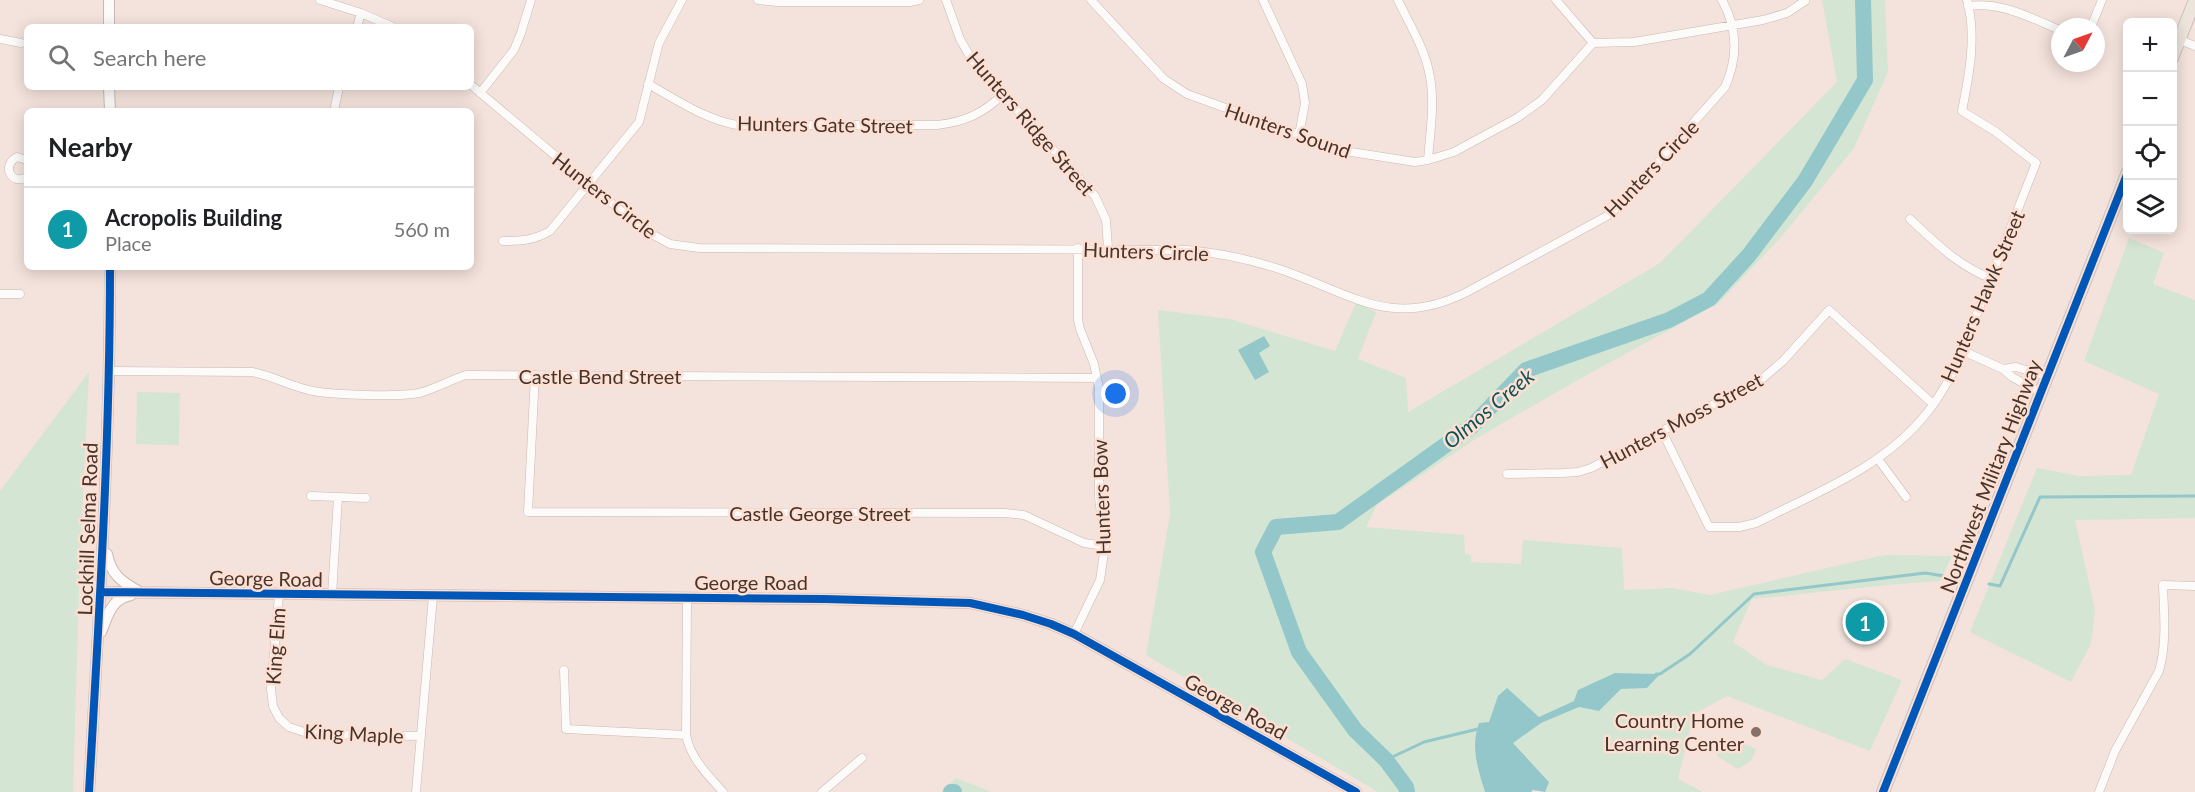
<!DOCTYPE html>
<html lang="en">
<head>
<meta charset="utf-8">
<style>
  :root { --surface:#fff; --page:#f2f2f2; --text:#202124; --muted:#757577; --line:#e0e0e0; --accent:#b45309 }
  body { margin:0; font-family:Lato,sans-serif; background:var(--page); color:var(--text) }
  .controls { position:absolute; right:18px; top:18px; display:grid; overflow:hidden; border-radius:9px; box-shadow:0 3px 15px #0003 }
  .controls button { width:54px; height:54px; display:grid; place-items:center; padding:0; border:0; border-bottom:2px solid var(--line); background:var(--surface); color:var(--text); font:30px sans-serif }
  .compass { position:absolute; left:2051px; top:18px; width:54px; height:54px; border-radius:50%; background:var(--surface); box-shadow:0 3px 15px #0003; rotate:49deg }
  .you { position:absolute; left:1116px; top:394px; width:21px; height:21px; margin:-15px; border:4px solid #fff; border-radius:50%; background:#1a73e8; box-shadow:0 0 0 9px #1a73e833 }
  .badge { display:grid; place-items:center; width:39px; height:39px; border-radius:50%; background:var(--accent); color:#fff; font-size:20px; font-weight:700 }
  .pin { position:absolute; translate:-50% -50%; border:3px solid #fff; box-shadow:0 2px 6px #0006 }
  .list { margin:0; padding:0; list-style:none }
  h2 { display:flex; justify-content:space-between; align-items:center; height:78px; margin:0; padding:0 24px; font-size:26px }
  h2 small { font-size:20px; font-weight:400; color:var(--muted) }
  .list li { display:grid; grid-template-columns:39px 1fr auto; gap:18px; align-items:center; box-sizing:border-box; height:84px; padding:0 24px; border-top:2px solid var(--line) }
  .list b { display:block; font-size:22px; white-space:nowrap }
  .list p { margin:0; font-size:20px; white-space:nowrap; color:var(--muted) }
  .list em { font-size:20px; font-style:normal; color:var(--muted) }
  .icon { flex:none; width:33px; height:33px; fill:none; stroke:currentColor; stroke-width:2; stroke-linecap:round; stroke-linejoin:round }
  .map { position:relative; flex:none; width:2195px; height:792px; overflow:hidden }
  .search { position:absolute; background:var(--surface); box-shadow:0 3px 15px #0003; left:24px; top:24px; width:450px; height:66px; display:flex; align-items:center; gap:15px; box-sizing:border-box; padding:0 21px; border-radius:9px; color:var(--muted); font-size:22px }
  .panel { position:absolute; background:var(--surface); box-shadow:0 3px 15px #0003; left:24px; top:108px; width:450px; height:162px; border-radius:9px }
  .map>svg:first-child { display:block }
  .green { fill:#d4e5d3 }
  .water { fill:#93c7c9 }
  .lines { fill:none; stroke-linecap:round; stroke-linejoin:round }
  .stream { stroke:#93c7c9; stroke-width:3 }
  .river { stroke:#93c7c9; stroke-width:16 }
  .street-casing { stroke:#c7b9b3; stroke-width:9 }
  .secondary-casing { stroke:#c7b9b3; stroke-width:12 }
  .primary-casing { stroke:#cbc1bd; stroke-width:14 }
  .street { stroke:#fdfbfa; stroke-width:8 }
  .secondary { stroke:#fdfbfa; stroke-width:10 }
  .primary { stroke:#ede4db; stroke-width:12 }
  .cycleway-casing { stroke:#fedfd2; stroke-width:11 }
  .cycleway { stroke:#0057b8; stroke-width:8 }
  .poi-dot { fill:#82726b; stroke:#fedfd2; stroke-width:2 }
  .labels { text-anchor:middle; dominant-baseline:central; stroke-width:5; stroke-linejoin:round; paint-order:stroke }
  .street-label { font-size:20px; fill:#44352e; stroke:#fedfd2 }
  .poi-label { font-size:20px; fill:#44352e; stroke:#fedfd2; text-anchor:end }
  .water-label { font-size:21px; font-style:italic; fill:#0a5458; stroke:#fedfd2 }
</style>
</head>
<body>
<div class="map">
<svg width="2195" height="792" viewBox="0 0 2195 792">
  <rect width="100%" height="100%" fill="#f4e3dc"/>
  <path class="green" d="M1822,0H1885L1888,72L1854,148L1783,235L1719,303L1585,376L1477,438L1377,505L1366,527L1464,535L1465,554L1471,555V562L1521,564L1523,540L1622,548L1624,590L1672,588L1710,595L1884,555L1952,556L1940,581C1877,585 1815,593 1752,599L1733,642L1767,665L1822,680L1845,659L1902,680L1870,751L1727,696L1694,714L1678,779L1703,792H1545L1549,781L1513,743L1541,723L1579,707L1599,711L1621,689L1647,688L1659,674L1615,673L1574,701L1539,717L1527,707L1488,723H1479C1469,747 1478,769 1485,792H1378L1146,655L1170,514L1158,310L1230,319L1335,351L1356,303L1376,312L1358,359L1406,378L1408,412L1660,263L1837,82Z
    M2129,238L2164,253L2153,284L2195,300V518L2075,520L2095,610L2091,644L2071,682L1970,632L2037,468L2080,476L2131,475L2159,394L2084,361Z
    M89,372L80,559L73,792H0V491Z
    M137,392L180,393L179,445L136,444Z
    M1732,738L1756,749L1751,761L1738,769L1717,756L1718,745Z
    M956,778L992,792H941Z"/>
  <path class="water" d="M1264,336L1270,346L1259,353L1269,372L1255,380L1238,350Z
    M1615,673L1660,674L1647,688L1621,689L1599,711L1579,707L1541,723L1513,743L1549,782L1545,792L1533,790L1531,792H1485C1478,769 1470,747 1479,723L1489,722L1498,696L1507,688L1539,717L1574,701L1578,690Z"/>
  <g class="lines">
    <path class="stream" d="M1989,584L2000,586L2040,497L2195,496
      M1656,674H1660L1690,654L1754,594L1925,573L1944,576
      M1386,760L1424,742L1478,729"/>
    <path class="river" d="M951,792H954
      M1407,792L1406,787L1386,760L1355,730L1299,652L1263,552L1276,527L1338,522L1472,426L1526,370L1669,320L1709,299L1749,255L1805,181L1865,80L1863,0"/>
    <defs>
      <path id="street" d="M320,0L361,13L393,27
        M758,0L777,2H910L919,0
        M946,0L960,39L972,60L1095,196L1106,220L1108,248
        M1091,0L1164,79L1187,94L1345,151L1415,162L1428,160L1454,152L1517,118L1542,100L1593,43
        M1263,0L1302,84L1305,103L1299,135
        M1398,0C1409,24 1426,50 1430,77C1435,104 1430,133 1428,160
        M1556,0L1593,43
        M1968,6C2001,1 2031,18 2060,30
        M357,27L361,13
        M2091,27L2102,0
        M0,39L21,43
        M2180,40L2195,46
        M1593,43L1634,42L1763,20L1787,13L1805,1
        M648,84C677,100 704,119 737,125H937C964,122 983,114 1003,94
        M471,85L644,230L670,244L699,248L1187,250C1221,253 1253,260 1285,271C1355,296 1393,329 1467,292L1607,216L1622,203L1725,87C1738,58 1738,29 1722,0
        M480,93L514,50L521,33L531,0
        M334,111L339,87
        M27,160L17,157C1,165 11,186 27,177
        M1910,219C1937,244 1957,265 1992,279
        M503,241C522,241 534,240 550,231L639,122L659,43L682,0
        M0,294H20
        M1963,351L2003,369L2012,377L2040,392
        M2003,369L2016,367L2046,376
        M109,371L252,372C273,376 292,387 313,391C334,395 399,397 419,393C435,389 450,380 466,375L1097,378
        M535,375L528,512L1005,513L1024,515L1084,543L1105,546
        M1662,431L1709,527H1739L1756,523C1815,493 1883,468 1926,414C1938,400 1947,383 1956,367L2036,163L1996,132L1962,111C1969,76 1977,36 1967,0
        M1878,459L1906,497
        M1507,474L1562,473L1578,472L1591,468L1762,379L1783,361L1829,310L1933,404
        M311,496L366,498
        M279,595L271,689L273,706L279,718L289,727L310,734L420,736
        M332,595L338,497
        M687,599L686,735C691,759 707,774 723,792
        M1074,634L1100,580L1105,546L1099,498V388L1094,364L1080,329L1078,320V248
        M564,670L566,729L686,735
        M416,792L433,596
        M822,792L862,758
        M2099,792L2115,751L2159,671C2167,643 2164,614 2163,585L2195,586"/>
      <path id="secondary" d="M109,0V27
        M109,87L110,111
        M107,554C111,575 122,582 140,592
        M101,592L825,599L970,603L1023,615L1051,624L1074,634L1356,792
        M101,632C108,615 111,599 131,595
        M89,792C99,617 110,442 110,267"/>
      <path id="primary" d="M2172,58L2195,0
        M1883,792L2128,172"/>
    </defs>
    <use href="#street" class="street-casing"/>
    <use href="#secondary" class="secondary-casing"/>
    <use href="#primary" class="primary-casing"/>
    <use href="#street" class="street"/>
    <use href="#secondary" class="secondary"/>
    <use href="#primary" class="primary"/>
    <defs>
      <path id="cycleway" d="M101,592L825,599L970,603L1023,615L1051,624L1074,634L1356,792
        M89,792C99,617 110,442 110,267
        M1883,792L2128,172"/>
    </defs>
    <use href="#cycleway" class="cycleway-casing"/>
    <use href="#cycleway" class="cycleway"/>
  </g>
  <circle class="poi-dot" cx="1756" cy="732" r="6"/>
  <g class="labels">
    <g class="street-label">
      <text transform="translate(1031 123) rotate(49)">Hunters Ridge Street</text>
      <text transform="translate(825 124) rotate(1)">Hunters Gate Street</text>
      <text transform="translate(1288 130) rotate(19)">Hunters Sound</text>
      <text transform="translate(1651 168) rotate(-46)">Hunters Circle</text>
      <text transform="translate(605 195) rotate(38)">Hunters Circle</text>
      <text transform="translate(1146 251) rotate(2)">Hunters Circle</text>
      <text transform="translate(1982 296) rotate(-67)">Hunters Hawk Street</text>
      <text x="600" y="376">Castle Bend Street</text>
      <text transform="translate(1681 420) rotate(-28)">Hunters Moss Street</text>
      <text transform="translate(1990 476) rotate(-69)">Northwest Military Highway</text>
      <text transform="translate(1101 497) rotate(-92)">Hunters Bow</text>
      <text x="820" y="513">Castle George Street</text>
      <text transform="translate(87 529) rotate(-88)">Lockhill Selma Road</text>
      <text transform="translate(266 578) rotate(1)">George Road</text>
      <text x="751" y="582">George Road</text>
      <text transform="translate(275 646) rotate(-86)">King Elm</text>
      <text transform="translate(1236 706) rotate(29)">George Road</text>
      <text transform="translate(354 733) rotate(3)">King Maple</text>
    </g>
    <g class="poi-label">
      <text x="1744" y="720">Country Home<tspan x="1744" dy="23">Learning Center</tspan></text>
    </g>
    <g class="water-label">
      <text transform="translate(1488 408) rotate(-40)">Olmos Creek</text>
    </g>
  </g>
</svg>
<div class="controls">
<button>+</button>
<button>−</button>
<button><svg class="icon" aria-label="locate" viewBox="0 0 24 24"><circle cx="12" cy="12" r="6"/><path d="M12 2v4M12 18v4M2 12h4M18 12h4"/></svg></button>
<button><svg class="icon" aria-label="layers" viewBox="0 0 24 24"><path d="M12 4l9 5-9 5-9-5zM3 14l9 5 9-5"/></svg></button>
</div>
<svg class="compass" viewBox="-18 -18 36 36"><path d="M0-13l5 13h-10z" fill="#e53935"/><path d="M0 13l5-13h-10z" fill="#757577"/></svg>
<div class="you"></div>
<div class="pin badge" style="left:1865px;top:622px;background:#0f9aa8">1</div>
<div class="search"><svg class="icon" aria-label="search" viewBox="0 0 24 24"><circle cx="10" cy="10" r="6"/><path d="M15 15l6 6"/></svg>Search here</div>
<section class="panel">
<h2>Nearby<small></small></h2>
<ul class="list">
<li><span class="badge" style="background:#0f9aa8">1</span><div><b>Acropolis Building</b><p>Place</p></div><em>560 m</em></li>
</ul>
</section>
</div>
</body>
</html>
